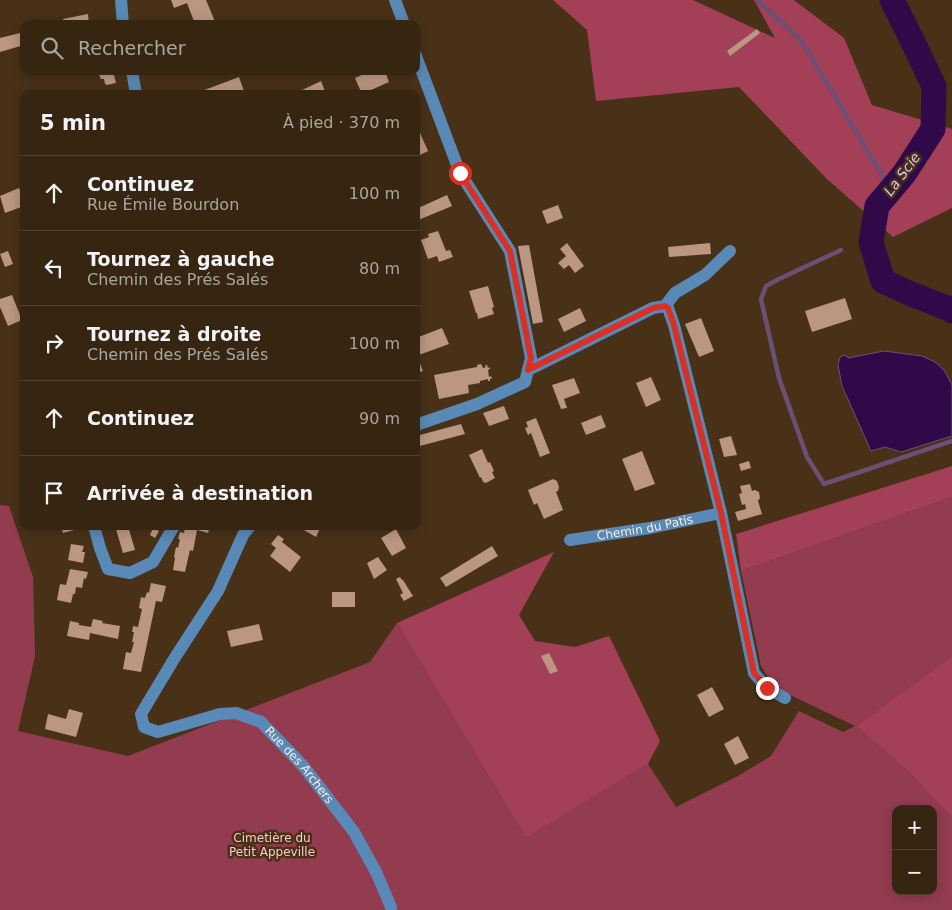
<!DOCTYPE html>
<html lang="fr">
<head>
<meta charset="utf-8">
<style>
  :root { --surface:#362511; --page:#41311f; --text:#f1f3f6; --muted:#aaa59f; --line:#504231 }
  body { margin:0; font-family:"DejaVu Sans",sans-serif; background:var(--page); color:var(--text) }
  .controls { position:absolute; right:15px; bottom:15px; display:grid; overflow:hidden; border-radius:10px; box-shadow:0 2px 12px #0003 }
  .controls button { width:45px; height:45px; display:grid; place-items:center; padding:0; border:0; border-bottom:1px solid var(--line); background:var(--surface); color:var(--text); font:25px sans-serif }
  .stop { position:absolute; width:15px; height:15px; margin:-11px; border:4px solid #d93025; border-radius:50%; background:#fff }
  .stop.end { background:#d93025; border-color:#fff; box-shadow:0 1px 5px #0008 }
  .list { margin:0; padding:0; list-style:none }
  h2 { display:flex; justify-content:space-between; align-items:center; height:65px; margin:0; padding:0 20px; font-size:21px }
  h2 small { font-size:16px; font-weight:400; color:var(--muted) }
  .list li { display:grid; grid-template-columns:32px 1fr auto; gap:15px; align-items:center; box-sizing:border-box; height:75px; padding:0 20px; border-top:1px solid var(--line) }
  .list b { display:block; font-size:19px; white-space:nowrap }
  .list p { margin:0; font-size:16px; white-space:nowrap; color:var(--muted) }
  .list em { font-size:16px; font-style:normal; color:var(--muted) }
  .icon { flex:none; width:28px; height:28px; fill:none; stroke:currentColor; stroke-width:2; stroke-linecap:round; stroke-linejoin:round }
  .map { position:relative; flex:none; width:952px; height:910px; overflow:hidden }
  .search { position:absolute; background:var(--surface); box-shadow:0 2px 12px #0003; left:20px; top:20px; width:400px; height:55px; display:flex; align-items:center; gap:12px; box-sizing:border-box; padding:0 18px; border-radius:10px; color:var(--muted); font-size:19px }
  .panel { position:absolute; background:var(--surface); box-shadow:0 2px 12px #0003; left:20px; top:90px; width:400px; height:440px; border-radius:10px }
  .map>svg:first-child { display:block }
  .green { fill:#933c50; fill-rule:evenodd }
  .forest { fill:#a43f58 }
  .water { fill:#300a48; stroke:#6d4e75 }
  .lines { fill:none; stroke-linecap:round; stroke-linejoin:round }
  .stream { stroke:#6d4e75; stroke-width:4.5 }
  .river { stroke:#300a48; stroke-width:25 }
  .building { fill:#ba9683 }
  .minor { stroke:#5989b7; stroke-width:12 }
  .route { stroke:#d93025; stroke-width:6 }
  .labels { text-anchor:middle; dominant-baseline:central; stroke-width:5; stroke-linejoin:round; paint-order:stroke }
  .street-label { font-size:12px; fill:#fbecdd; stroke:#483117 }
  .park-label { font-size:12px; fill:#fdc4cd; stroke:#483117 }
  .water-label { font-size:14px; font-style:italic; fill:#ddc6f2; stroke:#483117 }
</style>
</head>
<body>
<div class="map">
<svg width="952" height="910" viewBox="0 0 952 910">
  <rect width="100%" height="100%" fill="#483117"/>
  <path class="green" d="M952,497V656L856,726L909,772L952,818V910H0V505L9,506L33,577L35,656L18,731L128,756L370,662L397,623L526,838L648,764L676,807L738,776L771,756L799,711L843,732L855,726L786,693L771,682L761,666L741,571ZM896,809H933V891H896Z"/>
  <path class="forest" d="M553,0H693L775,38L754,0H794L844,38L872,105L952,129V208L893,237L827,179L739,87L596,101L587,30Z
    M952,466V497L741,571L736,534Z
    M554,552L519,615L535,641L575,647L609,636L660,741L648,764L526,838L397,623Z
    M952,656V818L909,772L856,726Z"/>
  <path class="water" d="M884,351L922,356L935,362L944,370L952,385V436L901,452L885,447L871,451L842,386L838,365L840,357L845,355L848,358Z"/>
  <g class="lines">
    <path class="stream" d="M757,0L801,40L891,190
      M841,250L779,279L766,286L761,299L779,378L807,457L824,484L952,441"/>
    <path class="river" d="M892,0L910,36L934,86L933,129L904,174L877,206L871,242L883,281L911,294L950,309L952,311"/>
  </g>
  <path class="building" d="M171,0H206L216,24H195L187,3L174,8Z
    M88,14L89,24H65L63,19Z
    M757,29L760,33L730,56L727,51Z
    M24,32V45L0,52V38Z
    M105,71H113L116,83L107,85L105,84L104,79H101L99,75L100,73Z
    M371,71H385L389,82L362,94L355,78Z
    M239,77L245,94H194Z
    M321,81L326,94H304L302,90Z
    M420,133L428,151L416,157V134Z
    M19,188L24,200V206L5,213L0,196Z
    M447,195L452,206L416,221V209Z
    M558,205L563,218L547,224L542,211Z
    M438,231L446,251L450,250L453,257L439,262L437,256L428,259L421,240L429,237L428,234Z
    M567,243L584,266L575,273L569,265L564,269L558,263L566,256L560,249Z
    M710,243L711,254L669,257L668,247Z
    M529,245L543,322L533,324L518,246Z
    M8,251L13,264L5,267L0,254Z
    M488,286L494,307L492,308L494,314L478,319L477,313H476L469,291Z
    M12,295L22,320L8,326L0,307V299Z
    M845,298L852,319L812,332L805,311Z
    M580,308L586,321L564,332L558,319Z
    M701,318L714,351L699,357L685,324Z
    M442,328L449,344L416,356V338Z
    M416,361H419L423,371L416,373Z
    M481,364L483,368L486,367L485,365H487L488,368L489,367L490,369L488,370L489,377L491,376L492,378L490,379V381H488V379L480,381V383L468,385L469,393L439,399L434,375L477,367V365Z
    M651,377L661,400L646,407L636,383Z
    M574,378L580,393L564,399L567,408L561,409L552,385Z
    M504,406L509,419L489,426L483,413Z
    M601,415L606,427L586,435L581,423Z
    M536,418L550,453L540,457L531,433L528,435L525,428L528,427L526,422Z
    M461,424L465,434L416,447V436Z
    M731,436L737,455L724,457L719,439Z
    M482,449L488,463L490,462L494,471L492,472L495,478L486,483L483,482L481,477L480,478L469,455Z
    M642,451L655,484L635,491L622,459Z
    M749,461L751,468L741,471L739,464Z
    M553,479L557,481L559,487L558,491L556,492L563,510L544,519L537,503L534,505L528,490Z
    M750,484L752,491L755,490L759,492L760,498L758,501L762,514L738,521L735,512L746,509L745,504L742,505L739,494L742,493L740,486Z
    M61,526H77L78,529L63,533Z
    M128,526L135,550L123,553L116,529Z
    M195,526H210L208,533L197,530L193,551L190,550L185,572L173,570L175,558L174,557L176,547L178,548L180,539H178L180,532L184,533L185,527L195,529Z
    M297,526H321L316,537Z
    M153,528L159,531L155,538L150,535Z
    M396,529L406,548L392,556L381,538Z
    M278,535L284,539L282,542L301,557L290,572L270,556L276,548L271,544Z
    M71,544L84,546L82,552H85L83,563L68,560Z
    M492,546L498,556L446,587L440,578Z
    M378,557L387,570L374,579L367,563Z
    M70,569L88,572L86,579L84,578L82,588L76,587L75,594H73L71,603L57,600L60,584L66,585Z
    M400,577L402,580H403L413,596L404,601L400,595L403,593L396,579Z
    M151,583L166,586L162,602L156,601L141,672L123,669L126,652L131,653L134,642H132L134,632H132L133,626L138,627L142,609L139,608L141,597L145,598L147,592L149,593Z
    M332,592H355V607H332Z
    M93,619L103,621L102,623L120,626L118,639L90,633L89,640L67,636L70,621L79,623V625L91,627Z
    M259,624L263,640L231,647L227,631Z
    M549,653L558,671L550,674L541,656Z
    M712,687L724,709L709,717L697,695Z
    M69,709L83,713L76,737L45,729L48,714L66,719Z
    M738,736L749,758L735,765L724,744Z"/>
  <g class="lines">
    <g class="minor">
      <path d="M121,0L123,24"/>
      <path d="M395,0L404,24"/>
      <path d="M416,56L460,173L510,251L531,358L525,382L477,404L416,425"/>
      <path d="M132,71L136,94"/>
      <path d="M665,306L675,293L705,275L730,251"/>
      <path d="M528,370L653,308L665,306L668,308L674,325L721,513L754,673L767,688L785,698"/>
      <path d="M94,526L100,548L108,569L130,573L153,562L174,526"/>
      <path id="s1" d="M250,526L243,535L218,591L174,659L141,714L144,727L158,732L220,714L236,713L261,722L304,767L354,832L376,872L391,907"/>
      <path id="s2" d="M570,540L650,528L721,513"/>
    </g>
  </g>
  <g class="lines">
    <path class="route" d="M460,173L510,251L531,358L528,370L653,308L665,306L668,308L674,325L721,513L754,673L767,688"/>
  </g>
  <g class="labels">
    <g class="street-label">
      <text stroke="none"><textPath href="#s2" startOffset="76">Chemin du Patis</textPath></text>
      <text stroke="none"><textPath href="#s1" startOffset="411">Rue des Archers</textPath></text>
    </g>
    <g class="park-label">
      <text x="272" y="838">Cimetière du<tspan x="272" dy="14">Petit Appeville</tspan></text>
    </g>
    <g class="water-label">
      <text transform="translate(902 174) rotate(-53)">La Scie</text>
    </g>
  </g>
</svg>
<div class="controls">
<button>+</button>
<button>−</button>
</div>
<div class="stop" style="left:460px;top:173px"></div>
<div class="stop end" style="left:767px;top:688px"></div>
<div class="search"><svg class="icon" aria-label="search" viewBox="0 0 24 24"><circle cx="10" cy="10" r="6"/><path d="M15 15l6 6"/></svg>Rechercher</div>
<section class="panel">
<h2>5 min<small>À pied · 370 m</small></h2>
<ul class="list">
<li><svg class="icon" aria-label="ahead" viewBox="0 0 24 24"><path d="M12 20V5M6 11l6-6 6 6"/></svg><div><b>Continuez</b><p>Rue Émile Bourdon</p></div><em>100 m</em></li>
<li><svg class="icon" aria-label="left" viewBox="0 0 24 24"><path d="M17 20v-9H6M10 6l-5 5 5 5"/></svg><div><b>Tournez à gauche</b><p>Chemin des Prés Salés</p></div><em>80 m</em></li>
<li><svg class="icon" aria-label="right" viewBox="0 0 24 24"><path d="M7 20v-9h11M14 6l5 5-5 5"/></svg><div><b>Tournez à droite</b><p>Chemin des Prés Salés</p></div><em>100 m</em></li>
<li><svg class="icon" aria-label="ahead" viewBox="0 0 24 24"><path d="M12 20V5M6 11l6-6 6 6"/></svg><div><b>Continuez</b></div><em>90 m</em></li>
<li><svg class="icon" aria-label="arrive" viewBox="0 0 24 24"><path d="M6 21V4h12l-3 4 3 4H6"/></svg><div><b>Arrivée à destination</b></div></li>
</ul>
</section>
</div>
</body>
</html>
